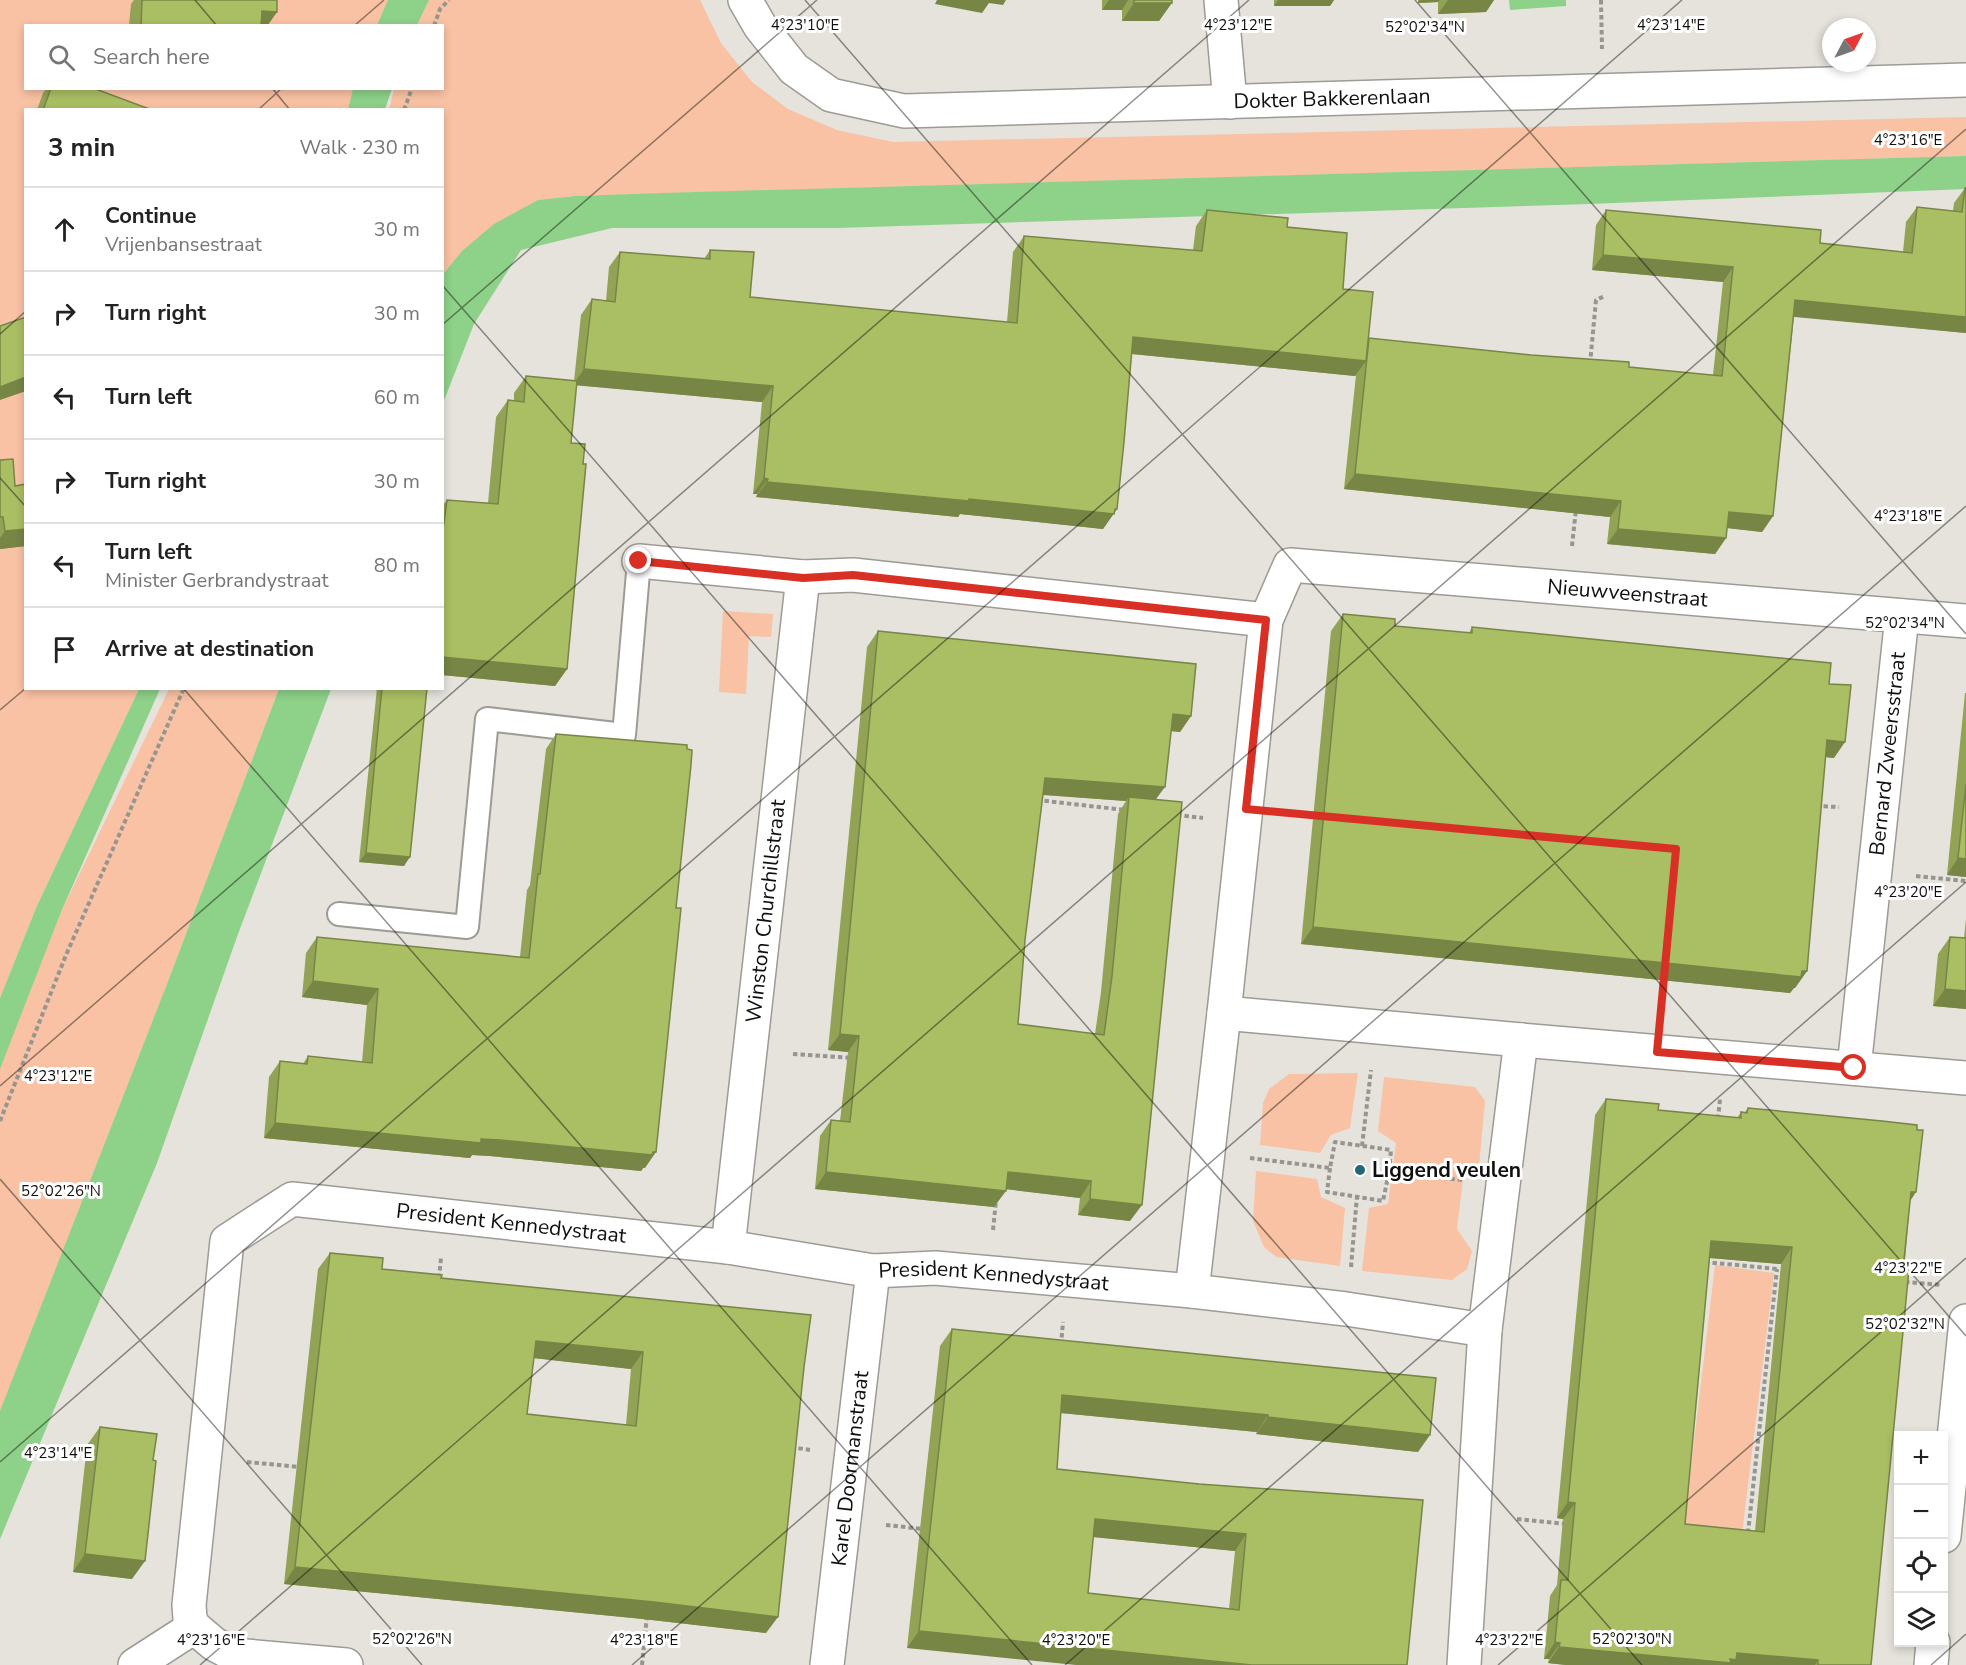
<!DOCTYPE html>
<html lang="en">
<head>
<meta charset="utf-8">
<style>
  :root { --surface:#fff; --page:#f6f6f6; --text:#222; --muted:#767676; --line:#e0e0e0 }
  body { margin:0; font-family:"Nunito Sans",sans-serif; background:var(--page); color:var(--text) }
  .controls { position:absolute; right:18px; bottom:18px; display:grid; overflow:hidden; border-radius:0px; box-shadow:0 3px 9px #0003 }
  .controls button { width:54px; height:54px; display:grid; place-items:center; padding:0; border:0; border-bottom:2px solid var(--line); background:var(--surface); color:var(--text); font:30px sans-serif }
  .compass { position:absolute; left:1822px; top:18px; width:54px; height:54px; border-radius:50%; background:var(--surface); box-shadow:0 3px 9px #0003; rotate:49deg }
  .stop { position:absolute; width:18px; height:18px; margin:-14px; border:4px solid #d93025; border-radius:50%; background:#fff }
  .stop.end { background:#d93025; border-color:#fff; box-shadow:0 2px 6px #0008 }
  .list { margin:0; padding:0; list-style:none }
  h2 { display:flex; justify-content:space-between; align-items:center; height:78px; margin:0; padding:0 24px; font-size:26px }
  h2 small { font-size:20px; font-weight:400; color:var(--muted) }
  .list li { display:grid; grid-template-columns:39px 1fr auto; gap:18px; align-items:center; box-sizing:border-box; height:84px; padding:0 24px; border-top:2px solid var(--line) }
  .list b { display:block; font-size:22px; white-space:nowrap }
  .list p { margin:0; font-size:20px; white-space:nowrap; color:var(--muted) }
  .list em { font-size:20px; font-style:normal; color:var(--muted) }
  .icon { flex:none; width:33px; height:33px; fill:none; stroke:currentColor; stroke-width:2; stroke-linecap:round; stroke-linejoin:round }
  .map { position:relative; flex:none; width:1966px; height:1665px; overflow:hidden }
  .search { position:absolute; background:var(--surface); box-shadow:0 3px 9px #0003; left:24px; top:24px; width:420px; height:66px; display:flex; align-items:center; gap:15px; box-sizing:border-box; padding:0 21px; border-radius:0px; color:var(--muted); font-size:22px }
  .panel { position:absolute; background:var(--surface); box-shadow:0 3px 9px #0003; left:24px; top:108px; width:420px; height:582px; border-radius:0px }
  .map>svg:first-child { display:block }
  .green { fill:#f9c2a4 }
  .water { fill:#8ed189 }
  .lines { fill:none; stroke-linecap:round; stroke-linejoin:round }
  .service-casing { stroke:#9d9b94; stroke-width:26 }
  .minor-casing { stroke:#9d9b94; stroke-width:36 }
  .path { stroke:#979590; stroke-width:4; stroke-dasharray:4.5 3; stroke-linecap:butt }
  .service { stroke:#fff; stroke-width:22 }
  .minor { stroke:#fff; stroke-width:33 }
  .wall { fill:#92a355; fill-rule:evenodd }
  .shaded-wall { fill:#778545 }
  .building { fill:#aabe63; stroke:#778545; stroke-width:1.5; fill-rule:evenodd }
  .route { stroke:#d93025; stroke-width:8 }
  .ticks { fill:none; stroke:#100f0d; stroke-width:1.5; stroke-opacity:0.45 }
  .poi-dot { fill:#206875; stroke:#fff; stroke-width:2 }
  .labels { text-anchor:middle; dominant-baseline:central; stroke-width:6; stroke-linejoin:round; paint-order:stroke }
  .street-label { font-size:21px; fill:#100f0d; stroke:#fff }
  .poi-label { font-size:21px; font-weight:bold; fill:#100f0d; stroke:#fff; text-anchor:start }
  .ticks-label { font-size:15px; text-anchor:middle; fill:#100f0d; stroke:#fff; stroke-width:6; stroke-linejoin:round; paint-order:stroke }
</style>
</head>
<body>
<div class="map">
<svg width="1966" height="1665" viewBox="0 0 1966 1665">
  <rect width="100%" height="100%" fill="#e5e3dc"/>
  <path class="green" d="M0,0H388L377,25L26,26V88L353,89L348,109L26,110V688L139,689L36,908L0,998Z
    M429,0H700L721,43L752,82L788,109L837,130L893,142L1966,117V156L575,196L538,200L462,251L443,274L442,110H389L394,89L442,88V26L417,25Z
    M723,611L773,614L771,637L749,636L746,694L719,692Z
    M169,689H279L167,984L0,1412V1061L61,912Z
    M1358,1073L1350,1128L1331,1135L1320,1153L1260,1145L1263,1103L1269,1089L1289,1074Z
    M1384,1077L1475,1087L1485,1101L1479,1167L1473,1171H1464L1457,1229L1472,1251L1467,1269L1452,1280L1362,1271L1369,1208L1388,1204L1396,1143L1378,1131Z
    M1256,1171L1317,1179L1321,1197L1345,1208L1340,1266L1276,1257L1264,1247L1253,1221Z
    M1715,1265L1774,1273L1742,1534L1684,1526Z"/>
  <path class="water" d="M388,0H429L417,25H377Z
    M1509,0H1566V6L1510,10Z
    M353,89V88L392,89L385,109H348Z
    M1966,156V189L1589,204L836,228H612L521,250L474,324L443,403V274L462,251L494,224L538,200L575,196L662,193Z
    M139,689H160L61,912L0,1069V998L36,908Z
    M279,689H331L238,934L157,1163L0,1539V1411L167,984Z"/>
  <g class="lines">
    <defs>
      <path id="service" d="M339,914L467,927L487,719L624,735L639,561"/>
      <g id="minor">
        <path id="s1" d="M745,0L760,26L794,69L831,95L904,111L1966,80"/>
        <path d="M1221,0L1230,102"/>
        <path d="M639,561L803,577L853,575L1266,620"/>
        <path id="s2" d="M1224,1013L1266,620L1290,565L1966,621"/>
        <path d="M1521,1040L1966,1078"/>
        <path id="s3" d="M1854,1068L1902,616"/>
        <path id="s4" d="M728,1247L803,577"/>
        <path d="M1192,1291L1224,1013L1521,1040L1485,1330L1464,1665"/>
        <path d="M1944,1536L1966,1321"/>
        <path d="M135,1665L194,1627"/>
        <path id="s5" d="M346,1665L246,1656L229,1652L214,1644L194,1627L190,1619L189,1605L227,1241L292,1199L728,1247L873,1271L935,1268L1192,1291L1346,1309L1485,1330"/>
        <path id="s6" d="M827,1665L873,1271"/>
        <path d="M1931,1665L1933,1642"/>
      </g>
    </defs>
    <use href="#service" class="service-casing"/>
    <use href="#minor" class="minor-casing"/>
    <path class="path" d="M1601,0L1602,49
      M434,26L440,9L449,0
      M404,110L412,88
      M1590,364L1596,300L1605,296
      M1572,546L1576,509
      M1037,800L1125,810
      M1816,806L1839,807
      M1289,813L1317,816
      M1177,815L1203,818
      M1916,876L1966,881
      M1661,1009L1664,978
      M793,1054L852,1058
      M1718,1119L1720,1099
      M0,1121L66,955L184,688
      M1362,1146L1371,1070
      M1250,1158L1330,1168L1335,1142L1391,1150L1389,1172L1462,1180
      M1330,1168L1327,1192L1383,1201L1389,1172
      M993,1230L996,1201
      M1705,1262L1778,1269
      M1351,1267L1357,1196
      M439,1278L441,1258
      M1905,1282L1942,1285
      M1061,1345L1063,1322
      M791,1447L810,1450
      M247,1462L300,1467
      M1517,1519L1566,1524
      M886,1525L923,1529
      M1748,1533L1777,1269
      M642,1665L647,1615"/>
    <use href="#service" class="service"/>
    <use href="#minor" class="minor"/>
  </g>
  <path class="wall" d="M134,0H277V12L267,26H129L131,4Z
    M1102,0H1172L1159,21H1122V10H1102Z
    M1274,0H1334L1330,6H1274Z
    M1418,0H1494L1486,12L1438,14V2L1418,3Z
    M47,88H51L152,110H37L43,93Z
    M1965,188L1966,333L1794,316L1773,516L1762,532L1727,528L1726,538L1715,554L1607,544L1610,517L1344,489L1356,375L1355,376L1132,354L1117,509L1103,529L960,514L958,517L756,497L757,494H753L762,402L576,385L571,443L567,669L555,686L442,675V506L447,500L488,503L496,417L508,400L514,401V393L526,376L574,381L581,315L592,299L606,301L609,267L620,252L704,259L710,250L750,297L1007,322L1013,252L1024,236L1193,250L1196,226L1207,210L1287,227L1343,289L1368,339L1629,367L1713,375L1723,282L1592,270L1596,225L1606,210L1820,243L1903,252L1906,222L1917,207L1953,211L1954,203Z
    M0,460L15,486L26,484V546L0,549Z
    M1343,614L1395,626L1469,633L1472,627L1829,684L1834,758L1825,757L1807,971L1795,988H1794L1790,993L1301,944L1331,631Z
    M878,631L1191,716L1180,732L1171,731L1156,800L1130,1221L1078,1215L1080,1198L1006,1189L994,1207L815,1189L820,1136L831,1120L840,1121L848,1052L828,1050L867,647ZM1042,795L1126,801L1118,814L1101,992L1095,1034L1018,1024L1025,940Z
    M377,688H427L404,866L359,862Z
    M1965,693H1966V877L1947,875Z
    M556,734L676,908L645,1168H643L641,1171L490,1156L472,1155L470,1158L264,1138L269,1077L280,1061L303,1064L308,1056L362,1062L367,1005L302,997L306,953L317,937L520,957L527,890L530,885L546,749Z
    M1966,919V1009L1933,1006L1938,954L1950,937L1964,938Z
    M1606,1099L1658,1110L1737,1118L1741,1112H1745L1748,1108L1910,1202L1871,1665H1566L1548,1663L1549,1659H1544L1550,1596L1557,1585L1563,1519L1557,1518L1595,1115ZM1709,1258L1781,1264L1755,1531L1685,1524Z
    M330,1253L382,1269L441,1278L811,1315L766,1633L643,1619L284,1584L318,1269ZM534,1358L631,1369L626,1425L527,1414Z
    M952,1329L1418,1452L1256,1434L1257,1432L1061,1413L1057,1469L1199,1484L1407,1665L907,1648L940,1346ZM1093,1537L1235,1551L1229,1609L1088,1593Z
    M100,1427L132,1579L73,1572L87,1445Z"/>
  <path class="shaded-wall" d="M937,0H1006L1003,5L989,3L982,13L935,4Z
    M1109,0H1128L1122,10H1102Z
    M1278,0H1334L1330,6H1274Z
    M1420,0H1440L1438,2L1418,3Z
    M1448,0H1494L1486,12L1438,14Z
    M1134,3H1172L1159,21H1122Z
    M262,11L277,12L267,26H252Z
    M1603,255L1733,267L1723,282L1592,270Z
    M1795,300L1966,317V333L1784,316Z
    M1133,337L1366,361L1355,376L1122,353Z
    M584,369L773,386L762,402L573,385Z
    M26,377V391L0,400V387Z
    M1355,474L1621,501L1610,517L1344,489Z
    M764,478L768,479L757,494H753Z
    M767,482L969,499L1117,509L1103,529L960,514L958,517L756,497Z
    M1729,512L1773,516L1762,532L1718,527Z
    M26,529V546L0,549V538L5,531Z
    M1618,529L1726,538L1715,554L1607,544Z
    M442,657L567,669L555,686L442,675Z
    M1173,714L1191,716L1180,732L1161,730Z
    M1827,740L1845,742L1834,758L1816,756Z
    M1045,778L1165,787L1153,803L1129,797L1126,801L1033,794Z
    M366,853L410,857L404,866L359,862Z
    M1958,858L1966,859V877L1947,875Z
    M1313,927L1807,971L1795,988H1794L1790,993L1301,944Z
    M313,981L378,989L367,1005L302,997Z
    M1945,989L1966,991V1009L1933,1006Z
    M840,1034L859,1036L848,1052L828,1050Z
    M275,1123L481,1139L656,1152L645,1168H643L641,1171L490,1156L472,1155L470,1158L264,1138Z
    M826,1172L1006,1191L994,1207L815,1189Z
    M1008,1172L1091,1181L1080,1198L996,1188Z
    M1911,1192H1916L1905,1209Z
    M1090,1199L1142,1205L1130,1221L1078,1215Z
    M1711,1241L1792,1247L1781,1264L1699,1257Z
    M536,1341L643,1352L631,1369L524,1357Z
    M1062,1395L1268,1415L1257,1432L1050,1412Z
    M1268,1417L1430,1435L1418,1452L1256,1434Z
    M1568,1502L1575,1503L1563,1519L1557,1518Z
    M1095,1519L1246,1534L1235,1551L1083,1536Z
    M85,1554L145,1561L132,1579L73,1572Z
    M295,1567L654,1602L778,1617L766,1633L643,1619L284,1584Z
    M919,1631L1252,1665H1076L907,1648Z
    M1555,1642L1560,1643L1549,1659H1544Z
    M1559,1647L1737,1653L1818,1660L1815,1665H1566L1548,1663Z"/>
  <path class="building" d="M142,0H277V12L262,11L261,26H141Z
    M1134,0H1172V3H1134Z
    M51,88H93L152,110H43Z
    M1965,188H1966V317L1795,300L1773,516L1729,512L1726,538L1618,529L1621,501L1355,474L1369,338L1531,355L1629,362V367L1722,376L1733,267L1603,255L1606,210L1821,230L1820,243L1912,253L1917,207L1962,212Z
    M1207,210L1288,218L1287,227L1347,233L1343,289L1373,292L1366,361L1133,337L1124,442L1117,509H1115L1114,514L969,499V501L767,482L768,479L764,478L773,386L584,369L592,299L615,302L620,252L710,259V250L754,252L750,297L1017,323L1024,236L1202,251Z
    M26,317V377L0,387V326Z
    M526,376L577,381L571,443L585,444L583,464H586L567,669L442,657V537L447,500L498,504L508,400L524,402Z
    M13,459L15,486L26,484V529L5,531L3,517H0V460Z
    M1343,614L1395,619V626L1472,633V627L1831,663L1829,684L1851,685L1845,742L1827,740L1807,971H1802L1801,977L1313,927Z
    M878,631L1196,664L1191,716L1173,714L1165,787L1045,778L1025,940L1018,1024L1104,1035L1112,976L1129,797L1182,802L1142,1205L1090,1199L1091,1181L1008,1172L1006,1191L826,1172L831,1120L850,1122L859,1036L840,1034Z
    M382,688H427L410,857L366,853Z
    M556,734L687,745V749L692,750L691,765L676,908H681L656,1152H653L652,1155L501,1140L481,1139V1143L275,1123L280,1061L307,1064L308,1056L372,1063L378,989L313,981L317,937L529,958L538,874H540Z
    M1966,784V859L1958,858Z
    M1950,937L1966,938V991L1945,989Z
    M1606,1099L1659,1104L1658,1110L1741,1118V1112L1747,1113L1748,1108L1882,1121L1917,1125V1130H1923L1916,1192H1911L1903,1269H1909L1871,1665H1818V1660L1737,1653L1736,1660L1730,1659L1731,1663L1559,1647L1560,1643L1555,1642L1561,1580H1568L1575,1503L1568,1502ZM1711,1241L1792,1247L1764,1532L1685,1524Z
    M330,1253L383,1258L382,1269L442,1275L441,1278L811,1315L804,1367L778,1617L654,1602L295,1567ZM536,1341L643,1352L636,1426L527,1414Z
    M952,1329L1436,1378L1430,1435L1268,1417V1415L1062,1395L1057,1469L1199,1484L1423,1500L1407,1665H1252L919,1631ZM1095,1519L1246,1534L1239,1610L1088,1593Z
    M100,1427L157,1434L153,1460L156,1461L145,1561L85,1554Z"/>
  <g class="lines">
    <path class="route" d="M639,561L803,578L853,575L1266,620L1246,809L1676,849L1657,1052L1854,1068"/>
  </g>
  <path class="ticks" d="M195,0L217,26M805,0L1966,1336M1415,0L1966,634M354,26L384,0M272,88L290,110M258,110L282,88M442,285L1642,1665M442,325L817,0M0,334L26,311M0,478L26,507M183,688L1032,1665M0,710L26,688M0,1086L1249,0M0,1179L422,1665M0,1462L1682,0M200,1665L1966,129M632,1665L1966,506M1065,1665L1966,882M1498,1665L1966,1258M1931,1665L1966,1634"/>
  <circle class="poi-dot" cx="1360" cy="1170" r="6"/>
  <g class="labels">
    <g class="street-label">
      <text stroke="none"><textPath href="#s1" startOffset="633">Dokter Bakkerenlaan</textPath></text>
      <text stroke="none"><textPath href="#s2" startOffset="794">Nieuwveenstraat</textPath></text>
      <text stroke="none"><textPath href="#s3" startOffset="316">Bernard Zweersstraat</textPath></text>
      <text stroke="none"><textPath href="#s4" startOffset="338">Winston Churchillstraat</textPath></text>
      <text stroke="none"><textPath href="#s5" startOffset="848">President Kennedystraat</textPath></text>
      <text stroke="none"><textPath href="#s5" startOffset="1334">President Kennedystraat</textPath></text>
      <text stroke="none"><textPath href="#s6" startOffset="198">Karel Doormanstraat</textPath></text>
    </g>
    <g class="poi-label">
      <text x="1372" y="1170">Liggend veulen</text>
    </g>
  </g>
  <g class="ticks-label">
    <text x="805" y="30">4°23'10"E</text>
    <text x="1238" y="30">4°23'12"E</text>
    <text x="1671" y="30">4°23'14"E</text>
    <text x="1425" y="32">52°02'34"N</text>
    <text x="1908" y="145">4°23'16"E</text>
    <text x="1908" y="521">4°23'18"E</text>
    <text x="1905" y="628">52°02'34"N</text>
    <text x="1908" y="897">4°23'20"E</text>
    <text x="58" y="1081">4°23'12"E</text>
    <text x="61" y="1196">52°02'26"N</text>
    <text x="1908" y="1273">4°23'22"E</text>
    <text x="1905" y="1329">52°02'32"N</text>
    <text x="58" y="1458">4°23'14"E</text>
    <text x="412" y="1644">52°02'26"N</text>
    <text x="1632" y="1644">52°02'30"N</text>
    <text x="211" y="1645">4°23'16"E</text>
    <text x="644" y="1645">4°23'18"E</text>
    <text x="1076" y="1645">4°23'20"E</text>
    <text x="1509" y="1645">4°23'22"E</text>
  </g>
</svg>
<div class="controls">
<button>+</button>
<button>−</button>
<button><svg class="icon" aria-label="locate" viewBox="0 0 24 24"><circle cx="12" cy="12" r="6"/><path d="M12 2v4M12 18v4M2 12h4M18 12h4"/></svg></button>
<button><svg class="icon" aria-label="layers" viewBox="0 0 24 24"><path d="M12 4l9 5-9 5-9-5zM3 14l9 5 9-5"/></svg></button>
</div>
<svg class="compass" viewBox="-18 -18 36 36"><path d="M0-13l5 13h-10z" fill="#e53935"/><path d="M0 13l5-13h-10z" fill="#767676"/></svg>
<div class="stop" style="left:1854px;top:1068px"></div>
<div class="stop end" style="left:639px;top:561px"></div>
<div class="search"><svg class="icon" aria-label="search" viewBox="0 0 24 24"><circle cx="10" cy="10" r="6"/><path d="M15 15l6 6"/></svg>Search here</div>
<section class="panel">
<h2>3 min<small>Walk · 230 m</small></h2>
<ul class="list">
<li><svg class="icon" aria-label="ahead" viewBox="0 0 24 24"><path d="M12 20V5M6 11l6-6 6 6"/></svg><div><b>Continue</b><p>Vrijenbansestraat</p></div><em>30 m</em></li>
<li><svg class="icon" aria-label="right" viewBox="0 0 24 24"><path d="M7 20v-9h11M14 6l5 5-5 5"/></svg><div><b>Turn right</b></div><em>30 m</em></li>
<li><svg class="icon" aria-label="left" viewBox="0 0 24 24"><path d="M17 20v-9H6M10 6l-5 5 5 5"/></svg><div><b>Turn left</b></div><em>60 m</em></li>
<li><svg class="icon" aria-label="right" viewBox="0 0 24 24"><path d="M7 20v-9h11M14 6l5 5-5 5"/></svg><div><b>Turn right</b></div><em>30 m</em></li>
<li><svg class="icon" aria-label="left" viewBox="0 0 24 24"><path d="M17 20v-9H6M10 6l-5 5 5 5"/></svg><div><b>Turn left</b><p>Minister Gerbrandystraat</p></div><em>80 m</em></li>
<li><svg class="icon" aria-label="arrive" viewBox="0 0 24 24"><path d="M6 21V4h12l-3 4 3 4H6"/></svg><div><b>Arrive at destination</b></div></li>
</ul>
</section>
</div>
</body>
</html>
